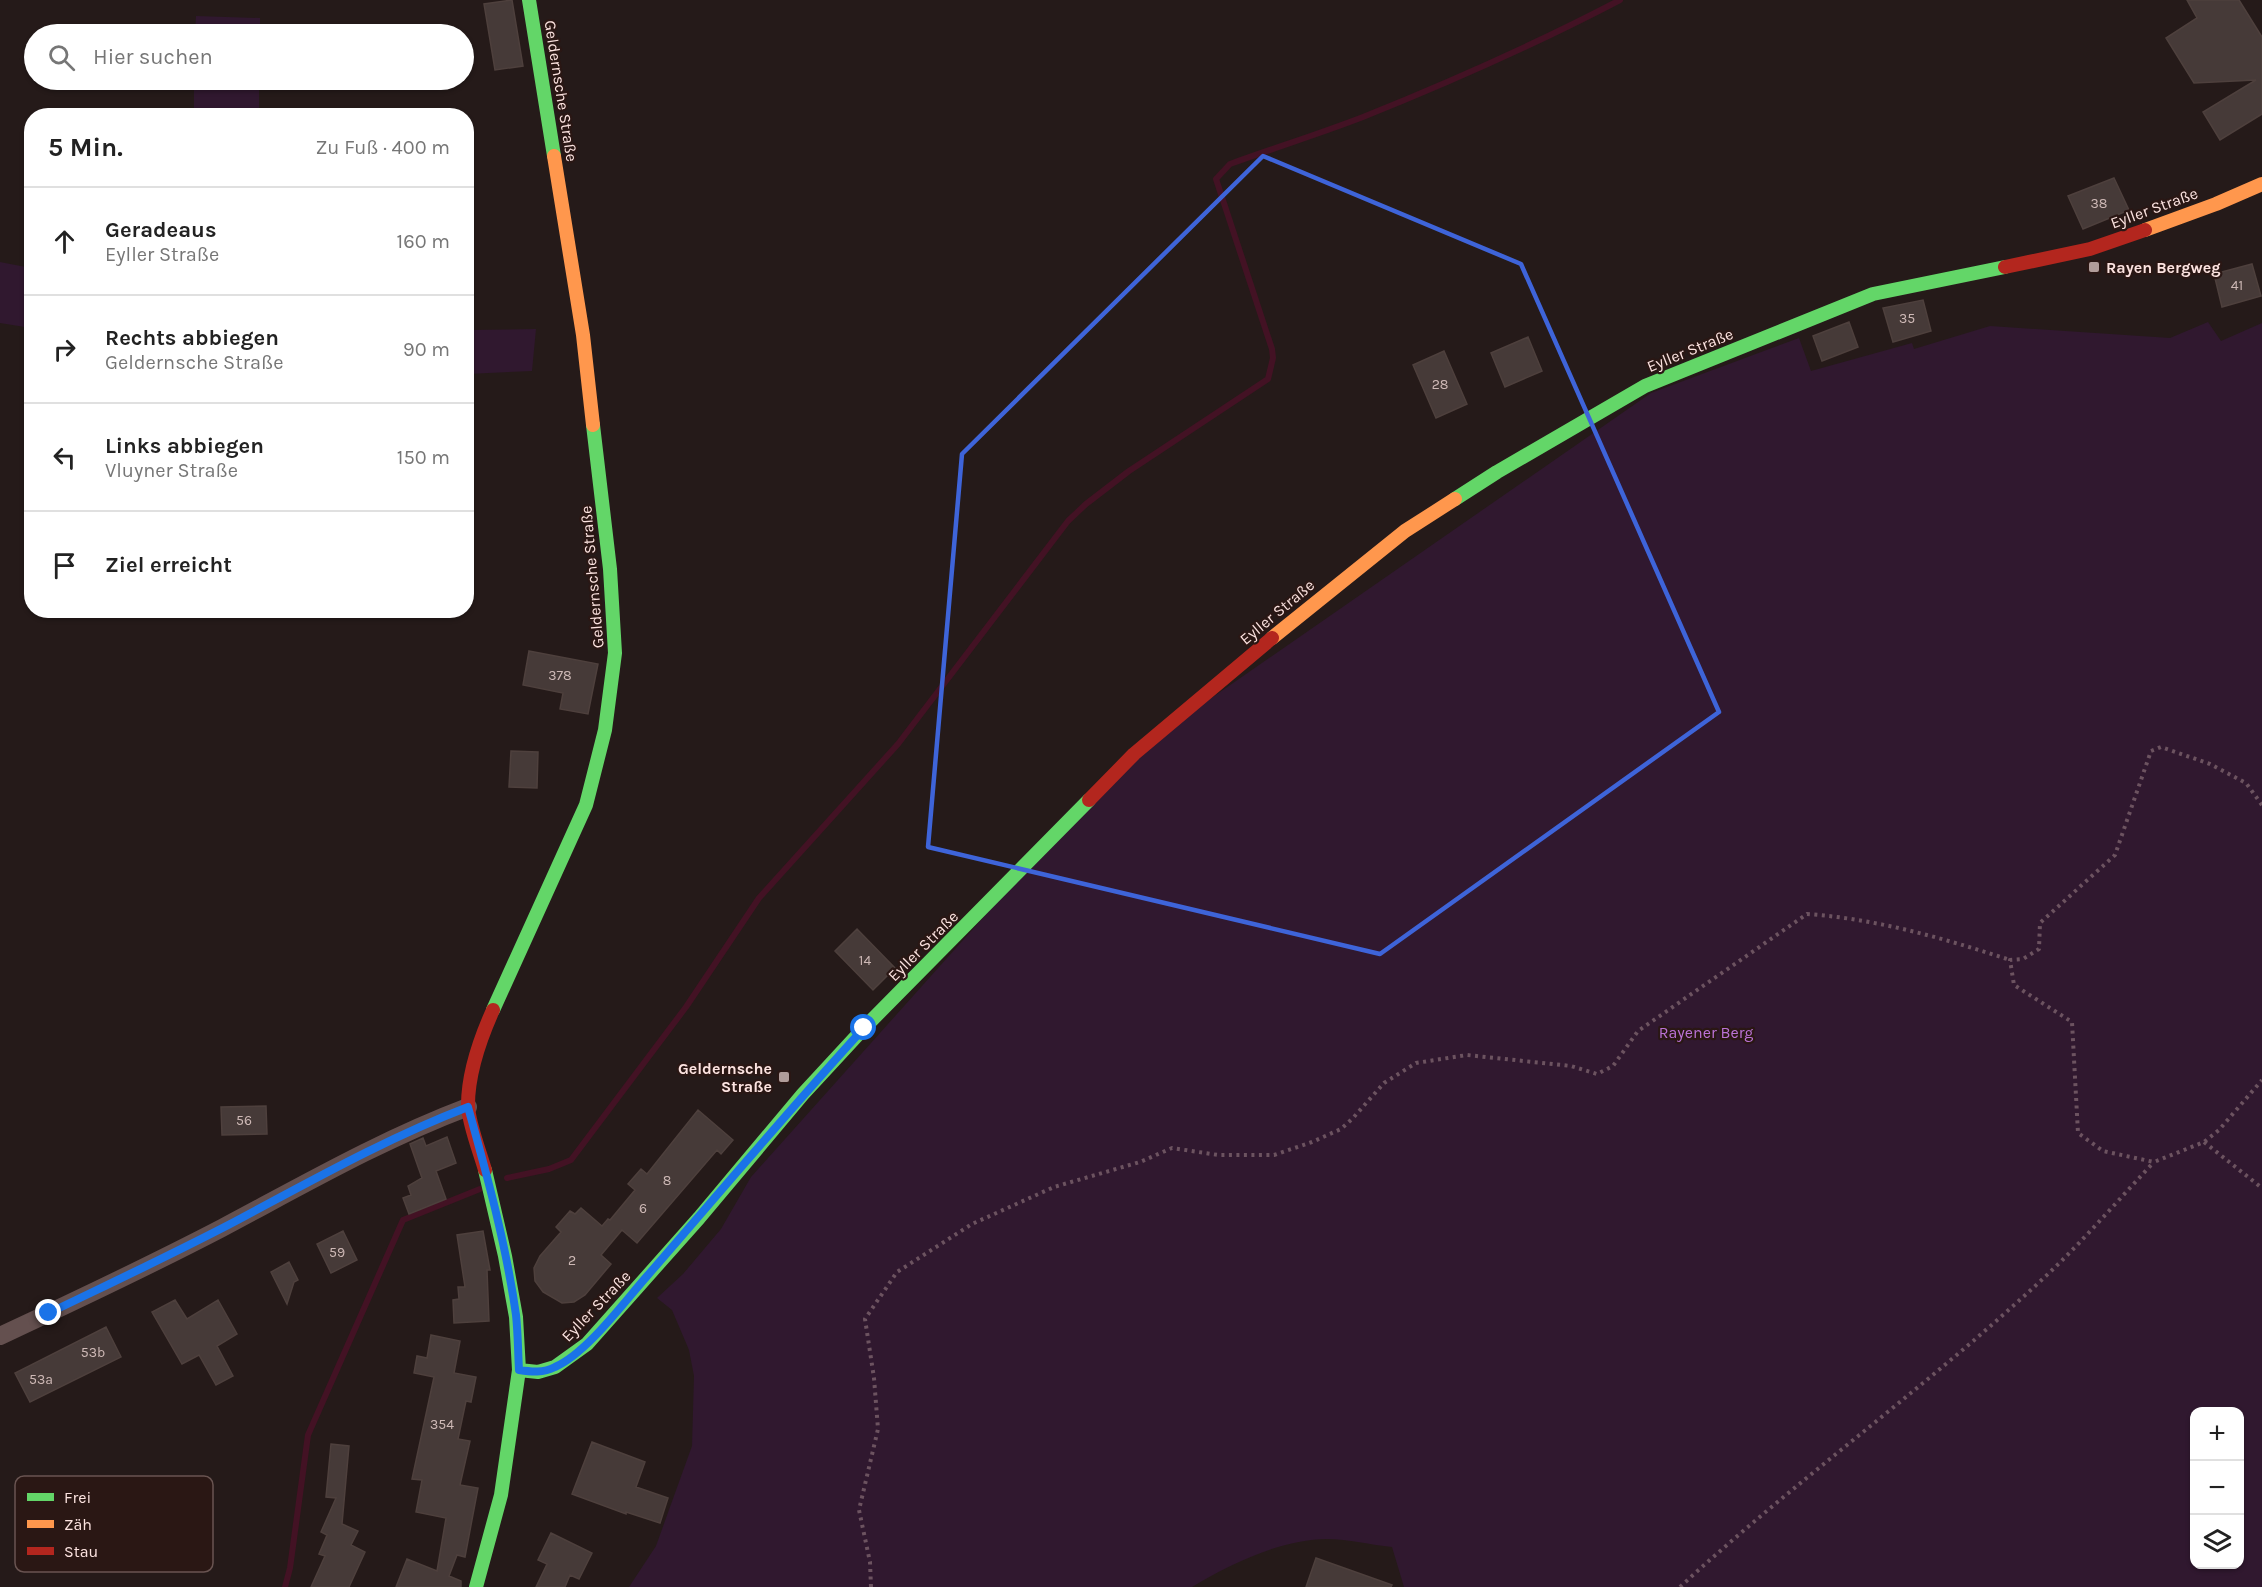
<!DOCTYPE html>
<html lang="de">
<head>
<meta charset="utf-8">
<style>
  :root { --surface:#fff; --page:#f6f6f6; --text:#222; --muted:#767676; --line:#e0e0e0 }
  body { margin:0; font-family:Karla,sans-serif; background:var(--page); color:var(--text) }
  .controls { position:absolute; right:18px; bottom:18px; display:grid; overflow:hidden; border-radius:12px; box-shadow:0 2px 4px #0004 }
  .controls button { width:54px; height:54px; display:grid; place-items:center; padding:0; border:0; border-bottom:2px solid var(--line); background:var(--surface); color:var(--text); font:30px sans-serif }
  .stop { position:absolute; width:18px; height:18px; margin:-14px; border:4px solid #1a73e8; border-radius:50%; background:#fff }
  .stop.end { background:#1a73e8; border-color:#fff; box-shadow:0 2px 6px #0008 }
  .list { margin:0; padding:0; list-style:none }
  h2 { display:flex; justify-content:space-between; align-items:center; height:78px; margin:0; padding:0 24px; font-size:26px }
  h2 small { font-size:20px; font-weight:400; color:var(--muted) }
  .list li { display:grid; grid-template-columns:39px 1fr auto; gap:18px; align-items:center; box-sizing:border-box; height:108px; padding:0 24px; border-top:2px solid var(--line) }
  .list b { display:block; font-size:22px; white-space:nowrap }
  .list p { margin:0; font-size:20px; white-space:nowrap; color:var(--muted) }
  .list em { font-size:20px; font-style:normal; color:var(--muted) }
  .icon { flex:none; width:33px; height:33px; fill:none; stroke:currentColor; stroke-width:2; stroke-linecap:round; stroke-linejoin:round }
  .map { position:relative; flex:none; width:2262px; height:1587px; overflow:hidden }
  .search { position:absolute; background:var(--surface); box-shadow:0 2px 4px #0004; left:24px; top:24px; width:450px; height:66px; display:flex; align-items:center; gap:15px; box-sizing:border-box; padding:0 21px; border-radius:33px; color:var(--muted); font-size:22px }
  .panel { position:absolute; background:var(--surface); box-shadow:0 2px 4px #0004; left:24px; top:108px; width:450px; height:510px; border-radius:24px }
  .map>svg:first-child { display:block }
  .green { fill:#30182f; fill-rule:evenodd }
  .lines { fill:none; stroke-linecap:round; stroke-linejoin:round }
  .stream { stroke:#431224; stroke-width:6 }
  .building { fill:#463a38; stroke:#4e403d; stroke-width:1.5 }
  .path { stroke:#6c5360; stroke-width:4; stroke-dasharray:3 4.5; stroke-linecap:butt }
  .street { stroke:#64504f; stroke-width:18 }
  .fast { stroke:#63d668; stroke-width:14 }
  .slow { stroke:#ff974d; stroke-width:14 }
  .jam { stroke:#b3261e; stroke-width:14 }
  .route { stroke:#1a73e8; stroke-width:8 }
  .marked { fill:none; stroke:#3e64d9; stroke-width:4.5; stroke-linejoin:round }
  .poi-dot { fill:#b19d9a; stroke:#2a1714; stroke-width:2 }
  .labels { text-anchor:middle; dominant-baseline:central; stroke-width:4.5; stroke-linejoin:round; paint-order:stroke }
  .number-label { font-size:14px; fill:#ceb9b6 }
  .street-label { font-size:16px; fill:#fce3e0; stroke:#2a1714 }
  .poi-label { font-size:16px; font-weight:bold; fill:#fce3e0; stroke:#2a1714; text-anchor:start }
  .park-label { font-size:16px; fill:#bb72d6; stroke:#2a1714 }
  .key { fill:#2a1714; stroke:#695451; stroke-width:1.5 }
  .key-label { font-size:16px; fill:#fce3e0 }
</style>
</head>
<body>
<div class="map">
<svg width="2262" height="1587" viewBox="0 0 2262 1587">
  <rect width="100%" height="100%" fill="#251a19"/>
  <path class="green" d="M196,16L260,18V34H195Z
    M194,80H259V115H194Z
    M0,262L31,268V328L0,323Z
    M2208,322L2221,341L2262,323V1587H1404L1392,1547C1371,1545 1348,1539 1327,1539C1282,1539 1230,1564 1192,1587H629L656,1546L692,1446L694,1376L689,1350L672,1310L657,1298L683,1274L721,1229L751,1177L1128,756L1651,393L1799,338L1811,371L1912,343L1914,349L1990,326L2170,338ZM2194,1412H2240V1564H2194Z
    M536,329L532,371L467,374V330Z"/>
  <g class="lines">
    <path class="stream" d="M507,1178L549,1169L571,1160L686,1007L759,898L898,744L1068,521L1086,504L1129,471L1268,379L1273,358L1272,349L1216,179L1230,164C1274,148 1319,134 1363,117C1450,82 1536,44 1620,0
      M285,1587L290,1568L308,1435L403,1220L480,1189"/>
  </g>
  <path class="building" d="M512,0L523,66L495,70L484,4Z
    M2187,0H2239L2262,37V114L2220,140L2203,112L2256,80L2194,83L2166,38L2197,18Z
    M2114,178L2129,210L2083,229L2068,196Z
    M2252,264L2261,296L2222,307L2214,274Z
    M1923,300L1931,331L1893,342L1883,308Z
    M1849,322L1858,347L1822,361L1813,336Z
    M1528,337L1542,371L1505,387L1491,353Z
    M1444,351L1467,404L1436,418L1413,365Z
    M529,651L598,664L588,714L560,709L563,693L523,685Z
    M511,751L538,752L537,788L509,787Z
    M857,929L895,968L873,990L835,951Z
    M266,1106L267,1134L222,1135L221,1107Z
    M698,1110L733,1140L721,1154L717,1150L637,1243L622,1230L601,1255L611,1264L585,1295L574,1302L562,1303L543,1292L535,1281L534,1268L540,1256L561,1232L556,1227L570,1211L575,1214L581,1208L602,1226L608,1219L610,1220L635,1190L628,1184L641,1169L647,1174Z
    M447,1137L456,1163L436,1171L446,1199L409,1214L403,1198L411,1195L408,1186L422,1178L410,1144L423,1138L426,1146Z
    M343,1231L357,1260L331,1273L317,1244Z
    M483,1231L490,1270H487L489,1321L454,1323L453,1300L459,1299L458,1287H465L457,1235Z
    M289,1262L298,1280L294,1282L287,1304L271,1272Z
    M175,1300L187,1319L218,1300L237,1334L217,1346L233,1376L216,1385L199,1355L182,1364L152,1312Z
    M106,1327L121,1357L30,1402L15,1373Z
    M431,1335L460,1341L454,1373L476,1377L471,1402L466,1401L458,1439L470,1441L460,1485L478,1488L465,1557L457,1555L449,1576L461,1581V1587H396L407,1559L437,1571L446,1518L416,1512L422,1480L412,1479L434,1377L414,1373L417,1356L427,1358Z
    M592,1442L645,1462L636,1487L668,1498L660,1523L626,1512V1514L572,1494Z
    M331,1444L349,1446L342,1524L358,1531L351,1545L365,1552L349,1587H311L325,1556L319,1554L327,1535L321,1532L336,1498L326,1497Z
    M551,1533L592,1553L579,1579L570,1575L565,1587H536L547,1564L538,1560Z
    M1316,1558L1392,1585L1391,1587H1306Z"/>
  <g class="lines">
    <path class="path" d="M2262,805L2246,783L2210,764L2161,747L2151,751L2115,855L2040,923L2039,949L2023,959L2010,960L2014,985L2072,1022L2078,1133L2103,1151L2154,1162L2204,1142L2219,1130L2262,1080
      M2204,1142L2262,1188
      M871,1587L870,1562L859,1510L878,1429L874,1378L865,1319L897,1272L972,1224L1054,1187L1140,1162L1172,1148L1218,1155H1274L1312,1142L1341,1129L1353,1118L1384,1083L1416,1063L1467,1055L1571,1066L1597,1074L1613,1066L1638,1031L1807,914C1877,919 1943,938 2010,960
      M1680,1587C1798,1478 1930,1385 2048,1274C2085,1239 2119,1199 2154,1162"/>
    <path class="street" d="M0,1336C75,1301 149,1266 222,1228C303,1185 383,1139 468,1107"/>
    <path class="fast" d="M529,0L554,156
      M1455,499L1497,472L1645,386L1873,294L2005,267
      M493,1010L586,805L605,730L615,653L610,569L593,425
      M519,1370L538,1372L555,1367L587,1344L699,1218L803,1094L864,1028L1089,800
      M476,1587L501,1495L519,1370L516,1317L505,1256L485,1170"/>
    <path class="slow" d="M554,156L583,335L593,425
      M2145,230L2216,204L2262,184
      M1272,638L1405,531L1455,499"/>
    <path class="jam" d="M2005,267L2090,249L2145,230
      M1089,800L1134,754L1272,638
      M485,1170C480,1152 468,1122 468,1105C468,1073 480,1039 493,1010"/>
  </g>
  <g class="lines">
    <path class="route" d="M49,1313C111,1283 173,1254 234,1222C311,1181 387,1138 468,1107C487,1175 506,1244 516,1315C518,1333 518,1352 519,1370C532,1372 543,1373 555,1367C587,1353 624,1302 648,1275C720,1192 790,1109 864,1028"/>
  </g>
  <path class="marked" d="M1263,156L1521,264L1719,712L1380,954L928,847L962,454Z"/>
  <g class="poi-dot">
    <rect x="2088" y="261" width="12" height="12" rx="3"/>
    <rect x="778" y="1071" width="12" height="12" rx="3"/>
  </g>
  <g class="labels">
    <g class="number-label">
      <text x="2099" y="203">38</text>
      <text x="2237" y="285">41</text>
      <text x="1907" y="318">35</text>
      <text x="1440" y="384">28</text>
      <text x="560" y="675">378</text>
      <text x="865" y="960">14</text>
      <text x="244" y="1120">56</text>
      <text x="667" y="1180">8</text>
      <text x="643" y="1208">6</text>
      <text x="337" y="1252">59</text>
      <text x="572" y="1260">2</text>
      <text x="93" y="1352">53b</text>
      <text x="41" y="1379">53a</text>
      <text x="442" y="1424">354</text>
    </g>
    <g class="street-label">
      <text transform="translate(561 91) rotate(81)">Geldernsche Straße</text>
      <text transform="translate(2154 208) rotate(-20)">Eyller Straße</text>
      <text transform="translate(1690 350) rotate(-22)">Eyller Straße</text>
      <text transform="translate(592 577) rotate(-95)">Geldernsche Straße</text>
      <text transform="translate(1277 612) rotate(-40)">Eyller Straße</text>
      <text transform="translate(923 946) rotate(-45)">Eyller Straße</text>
      <text transform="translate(596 1306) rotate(-46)">Eyller Straße</text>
    </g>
    <g class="poi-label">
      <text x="2106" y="267">Rayen Bergweg</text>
      <text x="772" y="1068" text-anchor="end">Geldernsche<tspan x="772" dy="18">Straße</tspan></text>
    </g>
    <g class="park-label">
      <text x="1706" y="1032">Rayener Berg</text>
    </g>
  </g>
  <rect x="15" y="1476" width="198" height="96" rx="9" class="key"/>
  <rect x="27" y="1493" width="27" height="8" fill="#63d668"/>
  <rect x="27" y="1520" width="27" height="8" fill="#ff974d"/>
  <rect x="27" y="1547" width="27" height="8" fill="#b3261e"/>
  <g class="key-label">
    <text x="64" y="1503">Frei</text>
    <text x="64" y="1530">Zäh</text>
    <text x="64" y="1557">Stau</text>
  </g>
</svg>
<div class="controls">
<button>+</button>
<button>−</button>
<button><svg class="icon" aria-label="layers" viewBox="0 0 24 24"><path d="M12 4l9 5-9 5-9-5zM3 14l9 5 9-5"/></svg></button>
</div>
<div class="stop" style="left:864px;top:1028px"></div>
<div class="stop end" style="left:49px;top:1313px"></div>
<div class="search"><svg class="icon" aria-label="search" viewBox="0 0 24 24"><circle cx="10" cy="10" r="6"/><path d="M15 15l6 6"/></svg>Hier suchen</div>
<section class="panel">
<h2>5 Min.<small>Zu Fuß · 400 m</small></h2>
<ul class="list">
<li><svg class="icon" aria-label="ahead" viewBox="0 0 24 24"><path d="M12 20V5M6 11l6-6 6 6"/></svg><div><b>Geradeaus</b><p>Eyller Straße</p></div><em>160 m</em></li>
<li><svg class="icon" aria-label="right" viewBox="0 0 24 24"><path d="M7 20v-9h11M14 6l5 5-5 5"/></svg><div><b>Rechts abbiegen</b><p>Geldernsche Straße</p></div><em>90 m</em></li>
<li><svg class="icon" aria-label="left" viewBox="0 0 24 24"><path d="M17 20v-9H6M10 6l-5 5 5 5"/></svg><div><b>Links abbiegen</b><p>Vluyner Straße</p></div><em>150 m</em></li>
<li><svg class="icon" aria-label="arrive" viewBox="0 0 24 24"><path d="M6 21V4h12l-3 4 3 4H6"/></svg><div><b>Ziel erreicht</b></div></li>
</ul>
</section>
</div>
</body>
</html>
